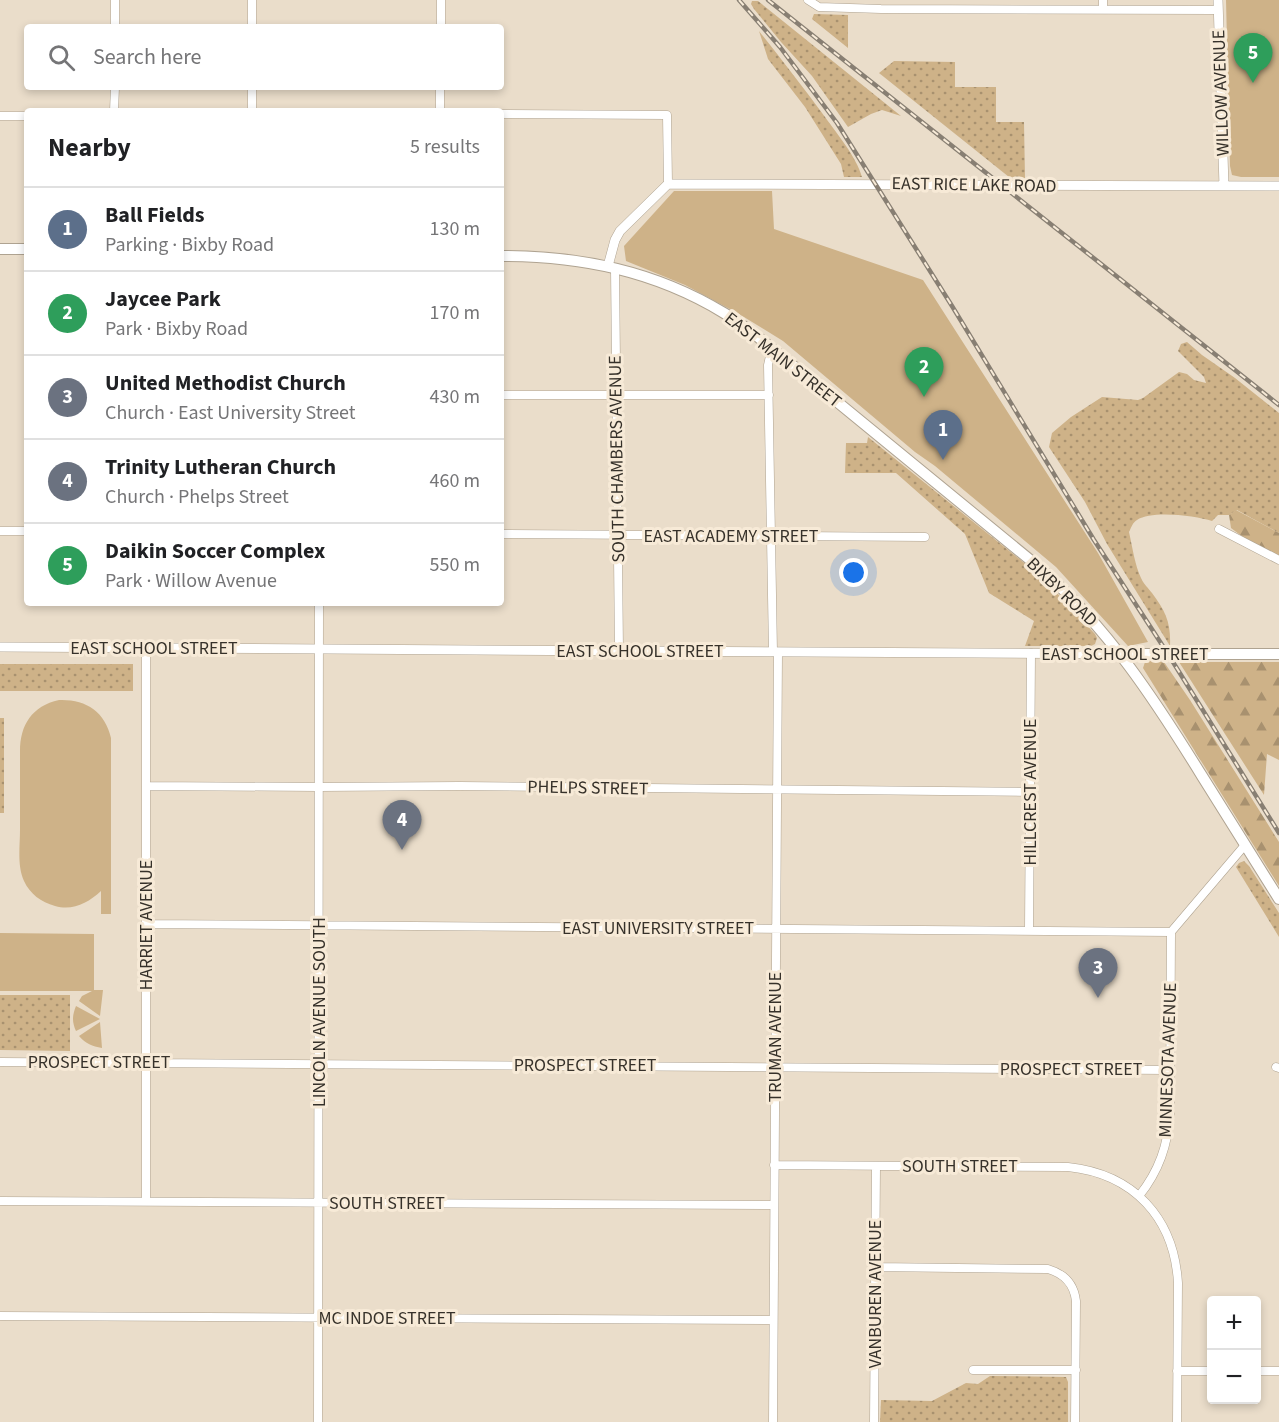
<!DOCTYPE html>
<html lang="en">
<head>
<meta charset="utf-8">
<style>
  :root { --surface:#fff; --page:#f2f2f2; --text:#202124; --muted:#757577; --line:#e0e0e0; --accent:#1463ce }
  body { margin:0; font-family:"Source Sans 3",sans-serif; background:var(--page); color:var(--text) }
  .controls { position:absolute; right:18px; bottom:18px; display:grid; overflow:hidden; border-radius:6px; box-shadow:0 3px 9px #0003 }
  .controls button { width:54px; height:54px; display:grid; place-items:center; padding:0; border:0; border-bottom:2px solid var(--line); background:var(--surface); color:var(--text); font:30px sans-serif }
  .you { position:absolute; left:854px; top:573px; width:21px; height:21px; margin:-15px; border:4px solid #fff; border-radius:50%; background:#1a73e8; box-shadow:0 0 0 9px #1a73e833 }
  .badge { display:grid; place-items:center; width:39px; height:39px; border-radius:50%; background:var(--accent); color:#fff; font-size:20px; font-weight:700 }
  .pin { position:absolute; translate:-50% -50px; filter:drop-shadow(0 2px 3px #0008) }
  .pin::after { content:''; position:absolute; top:32px; width:21px; height:18px; background:inherit; clip-path:polygon(0 0,100% 0,50% 100%) }
  .list { margin:0; padding:0; list-style:none }
  h2 { display:flex; justify-content:space-between; align-items:center; height:78px; margin:0; padding:0 24px; font-size:26px }
  h2 small { font-size:20px; font-weight:400; color:var(--muted) }
  .list li { display:grid; grid-template-columns:39px 1fr auto; gap:18px; align-items:center; box-sizing:border-box; height:84px; padding:0 24px; border-top:2px solid var(--line) }
  .list b { display:block; font-size:22px; white-space:nowrap }
  .list p { margin:0; font-size:20px; white-space:nowrap; color:var(--muted) }
  .list em { font-size:20px; font-style:normal; color:var(--muted) }
  .icon { flex:none; width:33px; height:33px; fill:none; stroke:currentColor; stroke-width:2; stroke-linecap:round; stroke-linejoin:round }
  .map { position:relative; flex:none; width:1279px; height:1422px; overflow:hidden }
  .search { position:absolute; background:var(--surface); box-shadow:0 3px 9px #0003; left:24px; top:24px; width:480px; height:66px; display:flex; align-items:center; gap:15px; box-sizing:border-box; padding:0 21px; border-radius:6px; color:var(--muted); font-size:22px }
  .panel { position:absolute; background:var(--surface); box-shadow:0 3px 9px #0003; left:24px; top:108px; width:480px; height:498px; border-radius:6px }
  .map>svg:first-child { display:block }
  .grass { fill:url(#grass-dots) }
  .forest { fill:url(#forest-firs) }
  .green { fill:#ceb288 }
  .lines { fill:none; stroke-linecap:round; stroke-linejoin:round }
  .minor-casing { stroke:#afa391; stroke-width:9 }
  .tertiary-casing { stroke:#afa391; stroke-width:10 }
  .secondary-casing { stroke:#afa391; stroke-width:12 }
  .minor { stroke:#fff; stroke-width:8 }
  .tertiary { stroke:#fff; stroke-width:9 }
  .secondary { stroke:#fff; stroke-width:10 }
  .rail-casing { stroke:#887f73; stroke-width:4.5 }
  .rail { stroke:#f7ead7; stroke-width:2; stroke-dasharray:7; stroke-linecap:butt }
  .labels { text-anchor:middle; dominant-baseline:central; stroke-width:6; stroke-linejoin:round; paint-order:stroke }
  .street-label { font-size:18px; fill:#36312a; stroke:#f7ead7 }
</style>
</head>
<body>
<div class="map">
<svg width="1279" height="1422" viewBox="0 0 1279 1422">
  <defs>
    <pattern id="grass-dots" width="8" height="8" patternUnits="userSpaceOnUse" patternTransform="scale(1.5)"><rect width="8" height="8" fill="#ceb288"/><path d="M2 2h.1M6 6h.1" fill="none" stroke="#a8916f" stroke-width="1.8" stroke-linecap="round"/></pattern>
    <pattern id="forest-firs" width="22" height="20" patternUnits="userSpaceOnUse" patternTransform="scale(1.5)"><rect width="22" height="20" fill="#ceb288"/><path d="M5 1l3.5 6h-7zM16 11l3.5 6h-7z" fill="#a8916f"/></pattern>
  </defs>
  <rect width="100%" height="100%" fill="#eaddca"/>
  <path class="grass" d="M752,1H758L901,116L882,110L871,114L848,127L812,76L781,42L754,9L751,4Z
    M814,14L848,15V48L812,19Z
    M759,31C781,59 803,87 825,117C837,134 856,156 862,177H844L841,164L805,107L768,59Z
    M894,61L955,62V87H996V122H1024L1025,178L1009,177L879,73Z
    M1187,342L1202,355L1235,378L1279,413V533L1237,510L1229,515H1218L1212,521C1196,516 1152,510 1137,520C1133,522 1131,528 1129,532C1132,545 1135,566 1141,578C1143,583 1149,589 1152,593C1166,612 1171,623 1170,646L1107,544L1085,502L1049,447L1052,433L1071,417L1102,397L1138,400L1143,398L1179,372L1187,374L1194,380L1206,383L1204,377L1178,351L1181,344Z
    M868,437L1028,566L1056,592L1095,634L1097,638L1095,644L1091,646H1025L1034,621L989,593L965,534L896,473H845L846,443H867Z
    M0,664H133V691H0Z
    M0,718H4V813H0Z
    M1244,861L1249,866L1279,913V937L1236,867L1239,863Z
    M0,995H70V1051L0,1050Z
    M990,1376L1066,1377L1068,1382V1422H880L881,1400L932,1401L966,1383L978,1384Z"/>
  <path class="forest" d="M1236,510L1279,533V556L1243,537L1231,528L1229,515Z
    M1151,660L1164,662L1190,700L1279,842V886L1143,668L1145,662Z
    M1179,662H1279V760L1267,754L1264,795Z"/>
  <path class="green" d="M1226,0H1279V177H1241L1232,175L1230,166Z
    M674,191H772L774,229L923,280L1098,553L1148,642L1128,646L1056,567L935,466L915,452L783,341L739,314L685,285L626,261L624,246Z
    M59,700C85,699 105,711 111,738V914H101V891C88,903 73,911 55,906C41,902 30,894 24,881C17,865 20,847 20,830C20,804 20,778 20,751C20,725 32,706 59,700Z
    M0,933L94,934V990H103L100,1016L79,1001L82,996L92,991H0Z
    M76,1006L100,1019L76,1031C72,1022 72,1016 76,1006Z
    M100,1022L102,1048C92,1046 86,1044 79,1036Z"/>
  <g class="lines">
    <defs>
      <path id="minor" d="M808,0L819,7L881,9L1218,10
        M1103,0V9
        M115,27V0
        M252,27V0
        M441,27V0
        M114,111L115,87
        M252,111V87
        M440,111V87
        M501,114L667,115L668,184
        M0,116H27
        M615,268L619,651
        M501,395H769
        M1219,529L1279,560
        M0,531H27
        M501,534L925,537
        M773,652L768,365L770,356L773,350
        M146,786L319,787L460,786L1030,792
        M146,924L1171,932
        M1029,930L1031,653
        M1171,932L1245,845
        M0,1062L1171,1070
        M1276,1067L1279,1068
        M774,1165L1068,1167C1134,1174 1174,1218 1178,1283L1177,1422
        M1139,1196C1159,1171 1168,1145 1170,1113L1171,932
        M0,1201L774,1205
        M146,1201V648
        M875,1267L1048,1269C1065,1274 1074,1284 1076,1301L1075,1422
        M0,1316L773,1320
        M973,1370H1076
        M1177,1371H1212
        M1256,1371H1279
        M318,1422L319,603
        M773,1422L778,652
        M874,1422L876,1166"/>
      <path id="tertiary" d="M1218,0L1224,186
        M608,266L615,240L620,231L668,184L1279,186
        M0,647L1120,654"/>
      <path id="secondary" d="M0,249H27
        M501,256C581,256 655,271 724,313C736,320 747,329 758,337L1040,568C1108,628 1155,700 1202,776C1228,817 1253,858 1279,899
        M1120,654H1279"/>
    </defs>
    <use href="#minor" class="minor-casing"/>
    <use href="#tertiary" class="tertiary-casing"/>
    <use href="#secondary" class="secondary-casing"/>
    <use href="#minor" class="minor"/>
    <use href="#tertiary" class="tertiary"/>
    <use href="#secondary" class="secondary"/>
    <defs>
      <path id="rail" d="M739,0L780,47L837,123L952,306L1094,540L1168,654L1279,833
        M768,0L1279,405"/>
    </defs>
    <use href="#rail" class="rail-casing"/>
    <use href="#rail" class="rail"/>
  </g>
  <g class="labels">
    <g class="street-label">
      <text transform="translate(1221 93) rotate(-92)">WILLOW AVENUE</text>
      <text transform="translate(974 185) rotate(1)">EAST RICE LAKE ROAD</text>
      <text transform="translate(783 360) rotate(38)">EAST MAIN STREET</text>
      <text transform="translate(617 459) rotate(-91)">SOUTH CHAMBERS AVENUE</text>
      <text x="731" y="536">EAST ACADEMY STREET</text>
      <text transform="translate(1062 592) rotate(44)">BIXBY ROAD</text>
      <text x="154" y="648">EAST SCHOOL STREET</text>
      <text x="640" y="651">EAST SCHOOL STREET</text>
      <text x="1125" y="654">EAST SCHOOL STREET</text>
      <text transform="translate(588 788) rotate(1)">PHELPS STREET</text>
      <text transform="translate(1030 792) rotate(-90)">HILLCREST AVENUE</text>
      <text transform="translate(146 925) rotate(-90)">HARRIET AVENUE</text>
      <text x="658" y="928">EAST UNIVERSITY STREET</text>
      <text transform="translate(319 1012) rotate(-90)">LINCOLN AVENUE SOUTH</text>
      <text transform="translate(775 1037) rotate(-90)">TRUMAN AVENUE</text>
      <text transform="translate(1168 1060) rotate(-88)">MINNESOTA AVENUE</text>
      <text x="99" y="1062">PROSPECT STREET</text>
      <text x="585" y="1065">PROSPECT STREET</text>
      <text x="1071" y="1069">PROSPECT STREET</text>
      <text x="960" y="1166">SOUTH STREET</text>
      <text x="387" y="1203">SOUTH STREET</text>
      <text transform="translate(875 1294) rotate(-90)">VANBUREN AVENUE</text>
      <text x="387" y="1318">MC INDOE STREET</text>
    </g>
  </g>
</svg>
<div class="controls">
<button>+</button>
<button>−</button>
</div>
<div class="you"></div>
<div class="pin badge" style="left:943px;top:460px;background:#5c6f8a">1</div>
<div class="pin badge" style="left:924px;top:397px;background:#2e9e5b">2</div>
<div class="pin badge" style="left:1098px;top:998px;background:#6b7280">3</div>
<div class="pin badge" style="left:402px;top:850px;background:#6b7280">4</div>
<div class="pin badge" style="left:1253px;top:83px;background:#2e9e5b">5</div>
<div class="search"><svg class="icon" aria-label="search" viewBox="0 0 24 24"><circle cx="10" cy="10" r="6"/><path d="M15 15l6 6"/></svg>Search here</div>
<section class="panel">
<h2>Nearby<small>5 results</small></h2>
<ul class="list">
<li><span class="badge" style="background:#5c6f8a">1</span><div><b>Ball Fields</b><p>Parking · Bixby Road</p></div><em>130 m</em></li>
<li><span class="badge" style="background:#2e9e5b">2</span><div><b>Jaycee Park</b><p>Park · Bixby Road</p></div><em>170 m</em></li>
<li><span class="badge" style="background:#6b7280">3</span><div><b>United Methodist Church</b><p>Church · East University Street</p></div><em>430 m</em></li>
<li><span class="badge" style="background:#6b7280">4</span><div><b>Trinity Lutheran Church</b><p>Church · Phelps Street</p></div><em>460 m</em></li>
<li><span class="badge" style="background:#2e9e5b">5</span><div><b>Daikin Soccer Complex</b><p>Park · Willow Avenue</p></div><em>550 m</em></li>
</ul>
</section>
</div>
</body>
</html>
